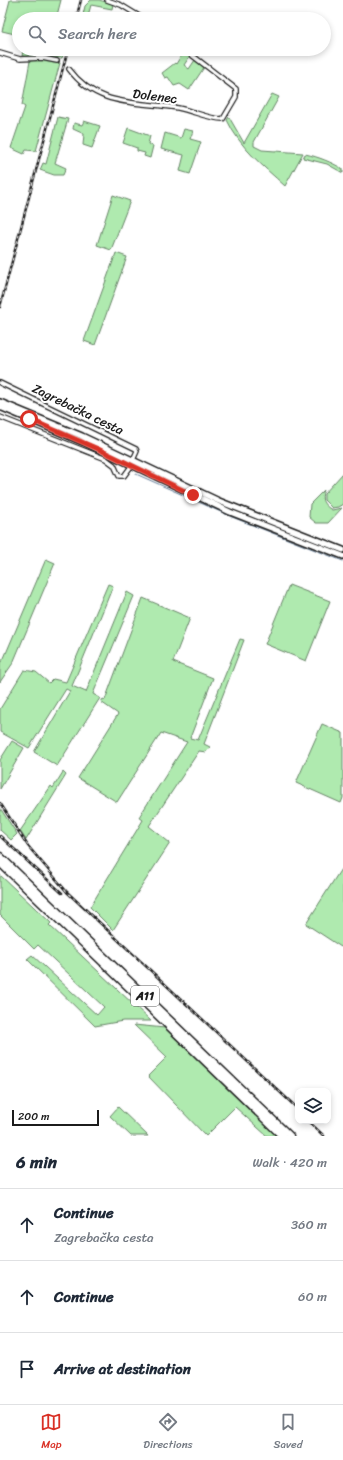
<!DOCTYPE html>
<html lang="en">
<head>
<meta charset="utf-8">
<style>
  :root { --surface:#fff; --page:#f2f2f3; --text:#1f2937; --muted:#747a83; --line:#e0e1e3; --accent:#d93025 }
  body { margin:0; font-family:Sriracha,sans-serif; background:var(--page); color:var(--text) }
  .controls { position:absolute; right:12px; bottom:12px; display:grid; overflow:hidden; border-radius:8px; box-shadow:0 2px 6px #0003 }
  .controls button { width:36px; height:36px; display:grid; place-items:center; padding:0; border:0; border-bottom:1px solid var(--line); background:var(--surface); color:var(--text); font:20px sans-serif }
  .scale { position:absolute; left:12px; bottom:10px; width:87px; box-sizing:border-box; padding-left:4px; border:2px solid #1c1c1c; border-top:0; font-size:11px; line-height:14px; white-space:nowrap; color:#1c1c1c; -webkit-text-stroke:3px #fff; paint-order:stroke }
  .stop { position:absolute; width:12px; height:12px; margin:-9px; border:3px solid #d93025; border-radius:50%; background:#fff }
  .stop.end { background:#d93025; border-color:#fff; box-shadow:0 1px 4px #0008 }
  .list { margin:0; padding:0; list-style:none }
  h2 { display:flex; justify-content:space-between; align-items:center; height:52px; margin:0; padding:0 16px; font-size:17px }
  h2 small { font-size:13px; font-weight:400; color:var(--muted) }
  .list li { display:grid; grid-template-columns:26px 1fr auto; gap:12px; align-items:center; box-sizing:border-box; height:72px; padding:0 16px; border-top:1px solid var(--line) }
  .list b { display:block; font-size:15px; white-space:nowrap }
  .list p { margin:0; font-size:13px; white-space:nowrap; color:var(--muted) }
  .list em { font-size:13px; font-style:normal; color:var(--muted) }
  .icon { flex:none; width:22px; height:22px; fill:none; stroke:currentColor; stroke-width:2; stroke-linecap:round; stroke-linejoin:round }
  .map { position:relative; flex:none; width:343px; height:1136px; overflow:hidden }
  .search { position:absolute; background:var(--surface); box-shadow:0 2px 6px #0003; left:12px; right:12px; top:12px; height:44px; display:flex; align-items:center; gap:10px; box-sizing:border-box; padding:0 14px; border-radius:22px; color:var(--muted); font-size:15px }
  .sheet { height:268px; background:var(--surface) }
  nav { display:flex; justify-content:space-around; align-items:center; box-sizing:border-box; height:56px; border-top:1px solid var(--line); background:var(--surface); font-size:11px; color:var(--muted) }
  nav a { display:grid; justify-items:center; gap:2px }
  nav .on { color:var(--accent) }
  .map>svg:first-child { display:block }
  .green { fill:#afeaaf; stroke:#668366 }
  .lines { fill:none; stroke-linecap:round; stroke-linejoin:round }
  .stream { stroke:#647e99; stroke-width:1 }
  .street-casing { stroke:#1c1c1c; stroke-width:6 }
  .secondary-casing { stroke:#1c1c1c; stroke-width:8 }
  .highway-casing { stroke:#1c1c1c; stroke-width:9 }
  .street { stroke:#fff; stroke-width:3.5 }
  .secondary { stroke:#fff; stroke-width:5 }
  .highway { stroke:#fff; stroke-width:6 }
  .rail-casing { stroke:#1c1c1c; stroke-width:2.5 }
  .rail { stroke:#fff; stroke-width:1; stroke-dasharray:3; stroke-linecap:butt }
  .route { stroke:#d93025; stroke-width:5 }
  .labels { text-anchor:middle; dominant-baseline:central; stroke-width:4; stroke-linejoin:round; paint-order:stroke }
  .shield { fill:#fff; stroke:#606060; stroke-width:1 }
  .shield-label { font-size:12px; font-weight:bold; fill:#1c1c1c }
  .street-label { font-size:13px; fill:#1c1c1c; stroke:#fff }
</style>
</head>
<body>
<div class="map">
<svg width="343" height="1136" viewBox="0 0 343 1136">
  <rect width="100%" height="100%" fill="#fff"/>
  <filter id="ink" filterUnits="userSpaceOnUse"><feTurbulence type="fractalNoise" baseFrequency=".025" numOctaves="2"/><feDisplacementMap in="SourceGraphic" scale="8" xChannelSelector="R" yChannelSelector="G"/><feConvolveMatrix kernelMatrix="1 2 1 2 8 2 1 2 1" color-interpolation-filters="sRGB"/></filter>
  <g filter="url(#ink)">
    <path class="green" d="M10,0H61L56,19H19V35L2,31Z
      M91,0H99L113,4L112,9L91,5L87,19H82L85,6Z
      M23,49H65L62,58L44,56L22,57Z
      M184,51L190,56L184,65L189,69L195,60L205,66L189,90L180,84L174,86L168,77L165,78L162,73L175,63L176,64Z
      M44,59L60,63L36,151L26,150L24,154L11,148L25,107L22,105L30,61Z
      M272,94L279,97L254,142V146L262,150L303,153L285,186C263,166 240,148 227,120L229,117L244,143Z
      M58,117L68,119L55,163L66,168L63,175H54L40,170L43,163L46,164Z
      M84,121L100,126L92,148L83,145L84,134L73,129L74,123L82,125Z
      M128,128L150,136L148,144L153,146L150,158L144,156L145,153L137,151V148L123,143Z
      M184,129L193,131L190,139L201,142L190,174L180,171L184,155L161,149L165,133L181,138Z
      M305,154C319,157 331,162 343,169V173L327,164L303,158Z
      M113,195L130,201L111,250L97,245Z
      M116,253L127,257L95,345L84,341Z
      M343,473V504L338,507L332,508L324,500V494Z
      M324,490C320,499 323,505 332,510L342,508L328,523H316L309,517L310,504Z
      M46,559L55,563L13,663L0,682V663L4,658Z
      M108,584L113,586L72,686L86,692L127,592L134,596L93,694L100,698L57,766L34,752L70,691L66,689L29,748L0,732V709L24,670L36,672L49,683L53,679L66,682Z
      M289,585L330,601L306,661L265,644Z
      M143,598L190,618L173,662L213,678L190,738L198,740L240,639L244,640L204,744L210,747L206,752L199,751L149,826L170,843L113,930L90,907L143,820L139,817L187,742L161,733L117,802L78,778L118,714L101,702L103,699L105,700Z
      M322,724L343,733V798L341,803L296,783Z
      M12,741L24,748L0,789V760Z
      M63,772L66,775L26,840L20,831L51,786L53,788Z
      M0,808L17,834L11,840L0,830Z
      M341,869L343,871V944L341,947L306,924Z
      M0,875L51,923L49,925L151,1021H123L95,1026L27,959L32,955L97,1015L104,1007L38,945L34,949L0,915Z
      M134,1025L165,1028L278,1136H267L235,1107L206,1136L148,1076L167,1057Z
      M118,1107L148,1136H131L110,1116Z"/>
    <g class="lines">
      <path class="stream" d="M136,474L232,517L343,561"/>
      <defs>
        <path id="street" d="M107,0L121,5L144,19
          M0,53L20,59L42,58L57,61
          M69,69C98,108 136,101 178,108C193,111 209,119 223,119L236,97V89L184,49
          M0,383L136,449L137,451L133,460
          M0,417L106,459L114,465L119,476H124L132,465"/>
        <path id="secondary" d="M0,402L82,436L219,501L343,550
          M0,407L83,442L230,512L343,556"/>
        <path id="highway" d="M0,856L290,1136
          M0,863L282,1136"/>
      </defs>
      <use href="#street" class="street-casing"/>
      <use href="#secondary" class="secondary-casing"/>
      <use href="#highway" class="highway-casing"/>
      <use href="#street" class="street"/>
      <use href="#secondary" class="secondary"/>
      <use href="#highway" class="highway"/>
      <defs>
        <path id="rail" d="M76,19L81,0
          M0,307L68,49
          M0,803L28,846L67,892L298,1109
          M0,836L62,893
          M308,1121L324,1136"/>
      </defs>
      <use href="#rail" class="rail-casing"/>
      <use href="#rail" class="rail"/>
    </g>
  </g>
  <g class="lines" filter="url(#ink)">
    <path class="route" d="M29,419L98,449L193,495"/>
  </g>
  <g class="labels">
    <rect class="shield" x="131" y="986" width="28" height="20" rx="3"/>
    <g class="shield-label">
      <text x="145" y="996">A11</text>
    </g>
    <g class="street-label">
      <text transform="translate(155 96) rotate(7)">Dolenec</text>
      <text transform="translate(78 409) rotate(26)">Zagrebačka cesta</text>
    </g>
  </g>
</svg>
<div class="controls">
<button><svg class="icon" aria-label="layers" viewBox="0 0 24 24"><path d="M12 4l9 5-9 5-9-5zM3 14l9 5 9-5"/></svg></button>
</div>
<div class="scale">200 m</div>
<div class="stop" style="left:29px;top:419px"></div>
<div class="stop end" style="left:193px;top:495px"></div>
<div class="search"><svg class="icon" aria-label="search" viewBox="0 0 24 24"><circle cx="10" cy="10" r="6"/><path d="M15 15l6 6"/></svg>Search here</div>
</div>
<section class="sheet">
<h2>6 min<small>Walk · 420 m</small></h2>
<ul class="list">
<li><svg class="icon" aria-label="ahead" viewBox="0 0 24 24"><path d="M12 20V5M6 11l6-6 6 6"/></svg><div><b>Continue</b><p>Zagrebačka cesta</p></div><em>360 m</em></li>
<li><svg class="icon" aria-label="ahead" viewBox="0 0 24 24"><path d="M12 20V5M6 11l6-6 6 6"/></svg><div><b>Continue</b></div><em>60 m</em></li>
<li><svg class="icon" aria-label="arrive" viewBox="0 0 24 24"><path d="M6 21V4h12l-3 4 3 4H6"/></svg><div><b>Arrive at destination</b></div></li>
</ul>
</section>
<nav>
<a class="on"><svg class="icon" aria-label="map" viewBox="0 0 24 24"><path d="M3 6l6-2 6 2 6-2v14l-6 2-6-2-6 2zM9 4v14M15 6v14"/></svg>Map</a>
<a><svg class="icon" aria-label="directions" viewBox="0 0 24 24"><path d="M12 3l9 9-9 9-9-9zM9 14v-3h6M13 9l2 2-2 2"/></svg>Directions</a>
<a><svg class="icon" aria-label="saved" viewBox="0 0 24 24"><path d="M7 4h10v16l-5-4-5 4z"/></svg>Saved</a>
</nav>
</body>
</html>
